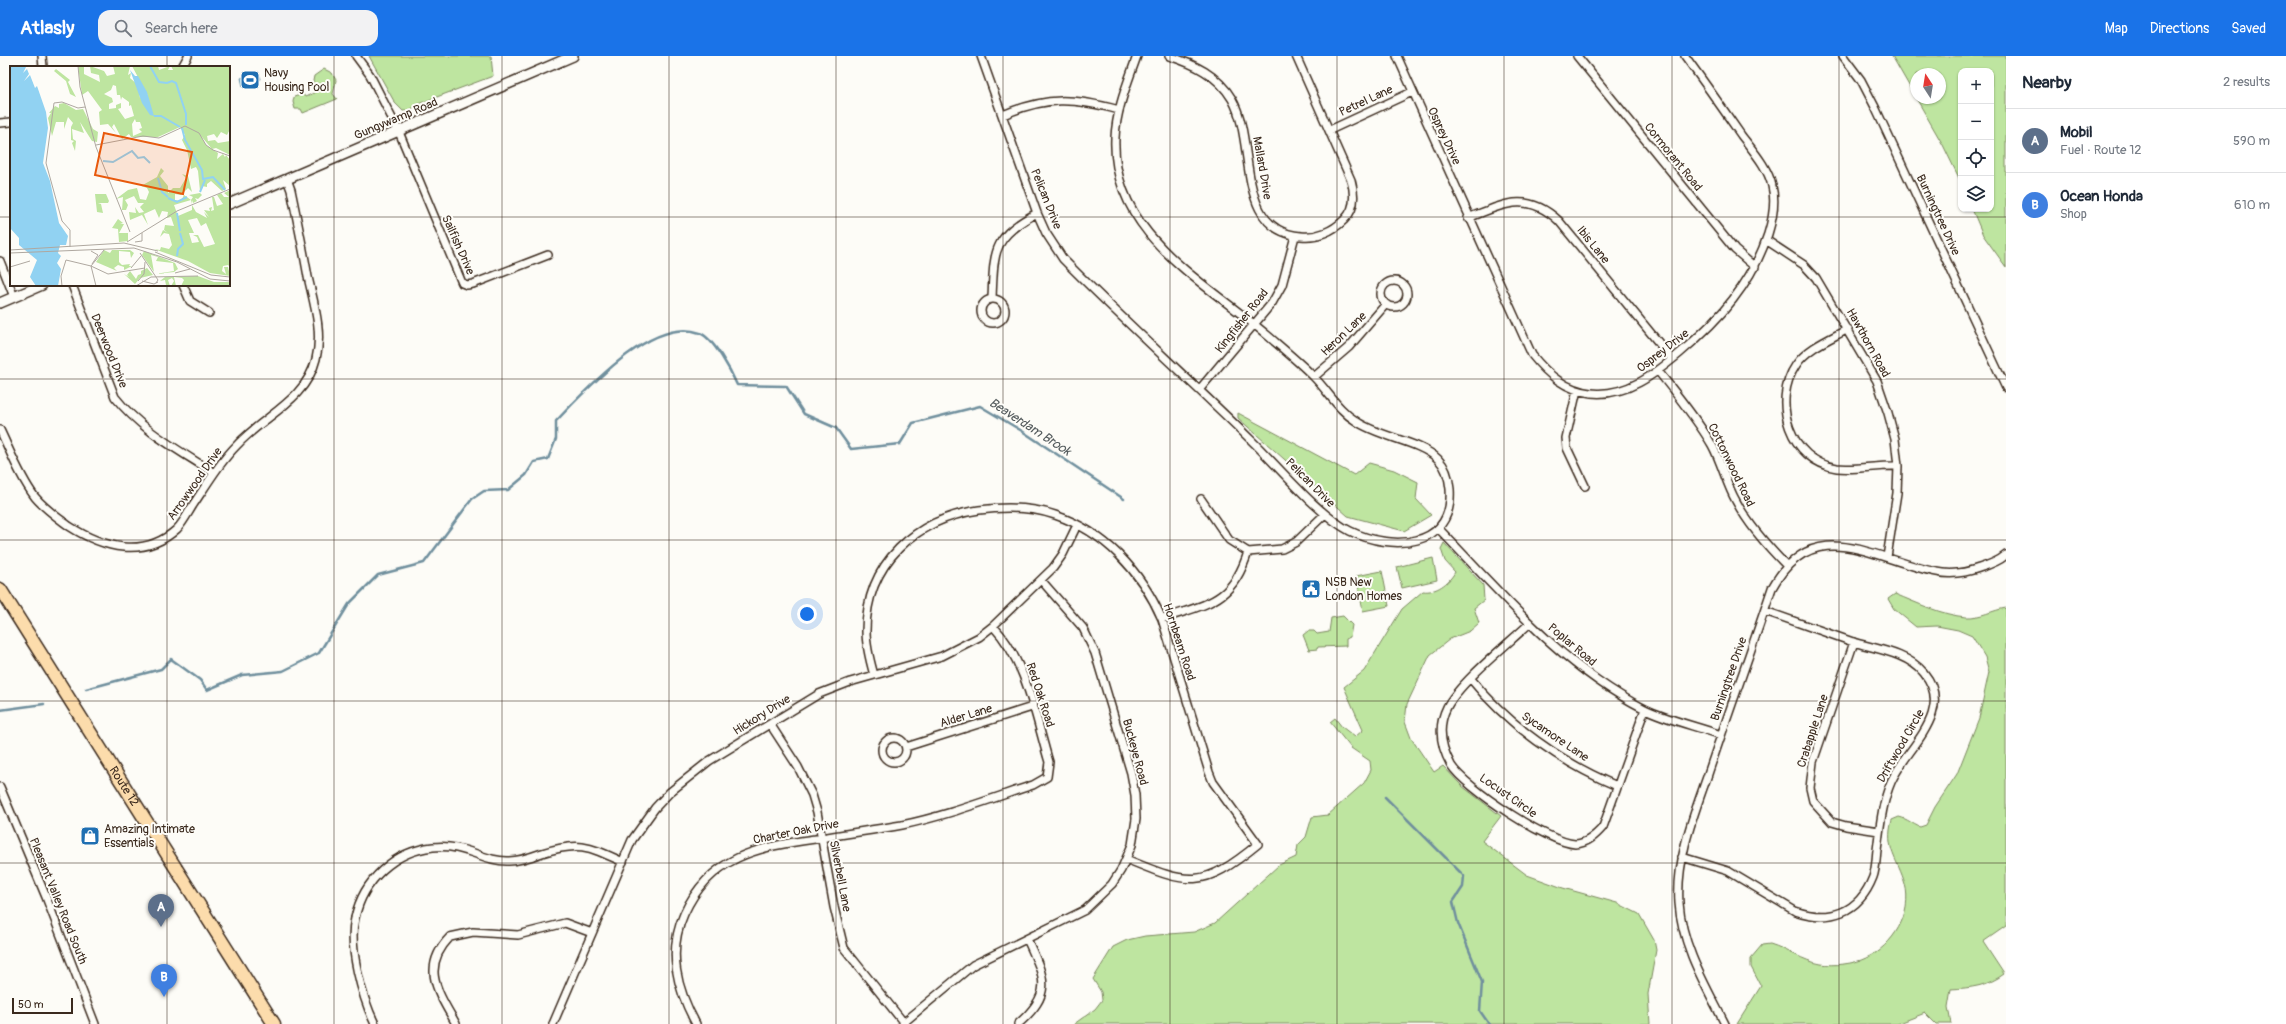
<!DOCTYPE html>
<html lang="en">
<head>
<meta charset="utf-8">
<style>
  :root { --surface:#fff; --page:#f2f2f3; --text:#1f2937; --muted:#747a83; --line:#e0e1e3; --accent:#1a73e8 }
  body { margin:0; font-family:Pangolin,sans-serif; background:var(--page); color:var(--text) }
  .controls { position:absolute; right:12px; top:12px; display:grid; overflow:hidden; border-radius:8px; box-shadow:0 1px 3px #0004 }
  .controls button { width:36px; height:36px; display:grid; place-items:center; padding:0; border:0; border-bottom:1px solid var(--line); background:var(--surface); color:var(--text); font:20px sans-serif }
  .compass { position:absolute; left:1910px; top:12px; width:36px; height:36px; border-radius:50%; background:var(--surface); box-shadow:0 1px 3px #0004; rotate:348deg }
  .scale { position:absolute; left:12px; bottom:10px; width:61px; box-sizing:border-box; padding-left:4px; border:2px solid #3b2a1e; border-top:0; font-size:11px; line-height:14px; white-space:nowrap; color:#3b2a1e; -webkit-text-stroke:3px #fdfcf7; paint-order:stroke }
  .you { position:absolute; left:807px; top:558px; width:14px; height:14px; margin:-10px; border:3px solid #fff; border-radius:50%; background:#1a73e8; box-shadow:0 0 0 6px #1a73e833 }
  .badge { display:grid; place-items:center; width:26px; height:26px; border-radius:50%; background:var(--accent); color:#fff; font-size:13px; font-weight:700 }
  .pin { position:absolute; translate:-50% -33px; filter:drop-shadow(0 1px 2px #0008) }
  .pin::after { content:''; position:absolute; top:21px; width:14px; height:12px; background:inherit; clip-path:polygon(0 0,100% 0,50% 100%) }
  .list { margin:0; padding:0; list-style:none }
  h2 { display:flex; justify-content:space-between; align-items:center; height:52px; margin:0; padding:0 16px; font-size:17px }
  h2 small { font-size:13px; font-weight:400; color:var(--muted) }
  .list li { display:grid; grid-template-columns:26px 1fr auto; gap:12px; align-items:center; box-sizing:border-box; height:64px; padding:0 16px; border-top:1px solid var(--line) }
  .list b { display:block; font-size:15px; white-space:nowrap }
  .list p { margin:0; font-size:13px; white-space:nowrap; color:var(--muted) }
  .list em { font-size:13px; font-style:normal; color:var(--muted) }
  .icon { flex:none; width:22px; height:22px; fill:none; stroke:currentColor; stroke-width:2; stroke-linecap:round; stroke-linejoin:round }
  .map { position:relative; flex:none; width:2006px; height:968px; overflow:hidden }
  header { display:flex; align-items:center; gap:24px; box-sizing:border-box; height:56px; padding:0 20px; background:var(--accent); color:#fff }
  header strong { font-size:19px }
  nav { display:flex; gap:22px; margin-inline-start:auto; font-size:14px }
  .search { width:280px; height:36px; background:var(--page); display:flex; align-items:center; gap:10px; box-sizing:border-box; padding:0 14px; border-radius:12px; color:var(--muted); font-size:15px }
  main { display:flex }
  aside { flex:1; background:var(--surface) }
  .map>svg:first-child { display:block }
  .green { fill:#bee5a0; stroke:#7c885f; fill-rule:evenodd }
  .water { fill:#91d2f2; stroke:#6f8f9d }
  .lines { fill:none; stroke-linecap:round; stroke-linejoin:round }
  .stream { stroke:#6f8f9d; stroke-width:2.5 }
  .minor-casing { stroke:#3b2a1e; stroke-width:10 }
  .tertiary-casing { stroke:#3b2a1e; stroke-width:12 }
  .trunk-casing { stroke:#3b2a1e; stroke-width:15 }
  .minor { stroke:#fdfcf7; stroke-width:7 }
  .tertiary { stroke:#fdfcf7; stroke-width:9 }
  .trunk { stroke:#fcdcac; stroke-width:12 }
  .grid { fill:none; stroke:#3b2a1e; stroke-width:1; stroke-opacity:0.55 }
  .labels { text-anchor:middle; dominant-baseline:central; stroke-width:4; stroke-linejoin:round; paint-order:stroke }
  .poi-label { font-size:12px; fill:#3b2a1e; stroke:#fdfcf7; text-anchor:start }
  .street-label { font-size:12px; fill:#3b2a1e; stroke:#fdfcf7 }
  .water-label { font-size:13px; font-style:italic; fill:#555c5e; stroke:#fdfcf7 }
  .inset-river { fill:none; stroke:#91d2f2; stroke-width:2 }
  .inset-road { fill:none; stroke:#afa8a0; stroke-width:1 }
  .view { fill:#e8590c; fill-opacity:0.15; stroke:#e8590c; stroke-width:2 }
  .inset-edge { fill:none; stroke:#3b2a1e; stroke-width:2 }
</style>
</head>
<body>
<header>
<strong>Atlasly</strong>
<div class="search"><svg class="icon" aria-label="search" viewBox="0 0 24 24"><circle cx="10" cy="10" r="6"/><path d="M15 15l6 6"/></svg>Search here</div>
<nav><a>Map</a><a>Directions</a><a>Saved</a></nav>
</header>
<main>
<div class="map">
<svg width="2006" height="968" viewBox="0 0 2006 968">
  <rect width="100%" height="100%" fill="#fdfcf7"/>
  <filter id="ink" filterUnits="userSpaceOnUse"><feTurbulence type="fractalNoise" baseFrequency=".025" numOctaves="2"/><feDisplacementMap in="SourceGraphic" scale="8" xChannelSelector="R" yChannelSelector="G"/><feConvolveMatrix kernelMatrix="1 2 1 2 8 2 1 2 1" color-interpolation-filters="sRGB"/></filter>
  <g filter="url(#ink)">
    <path class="green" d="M369,0H491L493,20L418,48L409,55H403L395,47Z
      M1892,0H2006V211L1983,179L1972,153H1991V15H1961V126L1943,89ZM1916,18H1940V42H1916Z
      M324,13L332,17L336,24L333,38L337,43L303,57L301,53H295L293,46L294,41L303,38L305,41L316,36L313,25L314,20Z
      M1238,357L1354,419L1369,407L1394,414L1418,426L1416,443L1431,459L1404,475L1348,460L1238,362Z
      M1444,487L1483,529L1484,544L1474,552L1479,567L1470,575L1450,583L1430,599L1407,648L1405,666L1411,682L1434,716L1443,710L1462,730L1501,760L1482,785L1527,819L1563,832L1617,847L1639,858L1654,884L1656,894L1648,938L1650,968H1074L1095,953L1102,944L1101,936L1093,923L1113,891L1127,884L1145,880L1194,876L1215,867L1279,809L1296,801L1298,789L1306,781L1312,761L1328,759L1364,727L1371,714L1370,705L1351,692L1330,666L1335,662L1342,671L1355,681L1363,674L1344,631L1364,615L1402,553L1423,535C1436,537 1449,527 1455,516L1445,505L1441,493Z
      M1433,502L1437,524L1402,532L1397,511Z
      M1382,515L1389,550L1363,555L1356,520Z
      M1895,538C1917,547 1942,559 1966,561C1980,562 1993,554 2006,552V870L1983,886L2004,918C1988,930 1971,932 1951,933L1948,951L1951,968H1936L1925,957L1897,968H1737L1761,930L1751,911V902L1762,889L1770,888C1787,893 1803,905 1821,908C1834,910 1854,908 1866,902C1893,890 1913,857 1905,828C1898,803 1884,793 1892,764L1899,761C1908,763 1912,768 1920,771L1926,769L1935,751L1957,718L1979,662L1989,616L1985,601L1972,580L1958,574L1937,570L1916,571L1894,553L1888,543Z
      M1343,560L1352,569L1350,581L1346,583V590L1318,591L1317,593L1309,594L1303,579L1308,575H1314L1317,578L1329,576L1331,562Z"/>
    <path class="water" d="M258,16L261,23L246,31L243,30L241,22Z"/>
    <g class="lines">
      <path class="stream" d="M86,633L161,613L171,603L200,624L207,634L242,619L283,615L319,597L349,548L378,519L424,507L472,443L484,435L508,434L526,419L534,406L548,403L556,383V365C586,334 653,259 700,277C714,283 731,315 737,329L786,330L804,358L836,372L851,393L900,388L913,367L980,350L1022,375L1124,443
        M0,654L44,648
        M1385,741L1464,820L1463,831L1453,846L1458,867L1482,926L1480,955L1489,968"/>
      <defs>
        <path id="minor" d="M42,0L43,11
          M356,0L370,19L399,76L462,227L467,229L473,228L548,199
          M981,0L1037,157L1046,177L1063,203C1124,265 1189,323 1251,384C1278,410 1318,459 1350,475C1391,495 1454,493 1450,433C1449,422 1446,411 1438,403C1420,385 1378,381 1356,365C1338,354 1328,335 1313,320C1299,306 1282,292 1267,279C1203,224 1111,178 1115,82C1116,54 1128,26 1137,0
          M1169,0C1194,8 1218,19 1232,43C1257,86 1234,175 1301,180C1317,182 1333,175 1344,164C1356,153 1355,138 1351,124L1296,0
          M1397,0L1532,299C1548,319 1566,334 1591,337C1626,341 1655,318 1680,297C1719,264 1752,228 1768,178C1773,162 1776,146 1772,130C1768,111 1753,95 1741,79C1723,53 1704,26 1685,0
          M1577,0L1735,194L1755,211
          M1843,0L1861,24L1875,51L2006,332
          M182,11L188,0
          M1003,59C1047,40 1074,42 1119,54
          M0,67L11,66
          M1330,74L1412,36
          M1468,162C1504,148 1527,135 1559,165L1672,303
          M1766,184L1804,209L1816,222L1877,325L1888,357L1895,383L1898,410L1897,437L1887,501
          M0,205L14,241
          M1381 238a13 13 0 1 1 26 0a13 13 0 1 1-26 0Z
          M72,229L115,341C142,375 179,394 214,417
          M183,229L190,245L209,257
          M992,242C994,195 992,181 1037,157
          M981 255a12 12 0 1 1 24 0a12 12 0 1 1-24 0Z
          M1848,273C1830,283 1807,292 1796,309C1771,346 1790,405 1837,412C1857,414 1878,409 1898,410
          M1658,315C1677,339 1697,363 1712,389C1722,407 1726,428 1736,445C1749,470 1767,490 1787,510
          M1314,321L1349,291L1386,248
          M1199,334L1272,247L1282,229L1295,180
          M1577,334L1566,382L1567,392L1585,430
          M0,374C11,397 20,421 35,441C45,453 57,461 69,470C103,492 144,503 177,473C183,467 188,457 193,449C207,428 220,406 238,388C265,359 306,344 316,303C323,276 314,248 308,221C303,192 297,163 291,134L287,123
          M1201,443L1229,484L1248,496L1282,493L1296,486L1325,458
          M1439,473C1502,538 1561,610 1643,652C1667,664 1696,670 1721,679
          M1162,563C1208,547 1232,547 1248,496
          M1530,567C1508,588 1460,626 1447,651C1437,671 1441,691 1451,709C1465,732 1549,787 1575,788C1587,788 1596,779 1603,771L1645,653
          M1854,586L1813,706L1810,732L1813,745L1832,766L1846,770L1879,775
          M874,619C870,605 866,590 866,575C866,507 916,463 979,454C1003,451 1032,451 1055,459C1105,476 1141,515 1162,563L1209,716L1213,726L1258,788C1202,834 1189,829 1126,803
          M1471,623C1508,669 1562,707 1617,730
          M770,668L798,711L812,739L817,756L834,851L844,892L904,967
          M882 694a12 12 0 1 1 24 0a12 12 0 1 1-24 0Z
          M906,691L1032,651
          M0,731L46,841L95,968
          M1682,801L1728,815L1795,855C1830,867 1859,857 1873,821C1876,813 1876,802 1877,794C1880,771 1882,747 1891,726C1906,692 1956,656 1924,617C1908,597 1876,593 1853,586C1824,576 1794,565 1765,555
          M375,968C362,941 348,891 355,862C363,824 395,795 433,791C465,787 483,806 509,805C520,805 531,801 542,797C579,785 588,790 623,806
          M456,968C438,936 420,912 450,881L473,876L518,879L565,867L592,877
          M553,968L632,784L655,752L670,736L709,705L819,638L850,626L942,600L979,581L993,570L1053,512L1063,498L1077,469
          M696,968C677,933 667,896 684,858C710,800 758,791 815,783C844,778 873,774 902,769C946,760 990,743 1033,729L1047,721L1049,706C1035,660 1027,606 993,570
          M902,968L973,909L1085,854L1112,828L1121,814L1132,789L1136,763L1135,739L1131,717L1095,597L1083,572L1041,524
          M1018,968C1054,937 1045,922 1027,883
          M1725,968C1706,930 1682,891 1679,847C1676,804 1693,761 1707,721C1728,658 1751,595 1772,532C1814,455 1876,505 1937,516C1951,519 1965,517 1979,512C1989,509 1998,506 2006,499"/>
        <path id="tertiary" d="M229,148L573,0
          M0,247L42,229"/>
        <g id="trunk">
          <path id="s1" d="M0,533L274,968"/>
        </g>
      </defs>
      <use href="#minor" class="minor-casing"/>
      <use href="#tertiary" class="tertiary-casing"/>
      <use href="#trunk" class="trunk-casing"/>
      <use href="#minor" class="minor"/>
      <use href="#tertiary" class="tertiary"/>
      <use href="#trunk" class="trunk"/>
    </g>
  </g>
  <path class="grid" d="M167,0V11M334,0V968M502,0V968M669,0V968M836,0V968M1003,0V968M1170,0V968M1337,0V968M1504,0V968M1672,0V968M1839,0V968M0,161H11M229,161H2006M167,229V968M0,323H2006M0,484H2006M0,645H2006M0,807H2006"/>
  <defs>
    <symbol id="stadium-square" viewBox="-11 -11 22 22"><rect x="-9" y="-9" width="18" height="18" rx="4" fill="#1f6fb2" stroke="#fdfcf7"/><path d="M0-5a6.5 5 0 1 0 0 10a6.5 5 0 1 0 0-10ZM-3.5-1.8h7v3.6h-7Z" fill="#fff"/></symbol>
    <symbol id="civic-square" viewBox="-11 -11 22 22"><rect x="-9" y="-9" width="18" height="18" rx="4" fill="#1f6fb2" stroke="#fdfcf7"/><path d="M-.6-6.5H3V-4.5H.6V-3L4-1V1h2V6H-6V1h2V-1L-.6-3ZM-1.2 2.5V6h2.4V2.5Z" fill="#fff"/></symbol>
    <symbol id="shop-square" viewBox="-11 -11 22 22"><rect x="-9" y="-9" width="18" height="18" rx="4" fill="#1f6fb2" stroke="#fdfcf7"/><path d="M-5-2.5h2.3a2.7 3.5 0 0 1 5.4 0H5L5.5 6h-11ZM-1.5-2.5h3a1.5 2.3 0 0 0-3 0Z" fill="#fff"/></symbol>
  </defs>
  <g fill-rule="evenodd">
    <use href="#stadium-square" x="239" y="13" width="22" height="22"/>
    <use href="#civic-square" x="1300" y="522" width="22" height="22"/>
    <use href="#shop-square" x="79" y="769" width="22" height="22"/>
  </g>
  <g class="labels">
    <g class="poi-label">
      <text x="264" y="17">Navy<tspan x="264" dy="14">Housing Pool</tspan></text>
      <text x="1325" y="526">NSB New<tspan x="1325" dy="14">London Homes</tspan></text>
      <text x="104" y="773">Amazing Intimate<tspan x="104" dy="14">Essentials</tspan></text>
    </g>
    <g class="street-label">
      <text transform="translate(1366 45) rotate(-25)">Petrel Lane</text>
      <text transform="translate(396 63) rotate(-23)">Gungywamp Road</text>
      <text transform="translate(1444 80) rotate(65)">Osprey Drive</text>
      <text transform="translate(1673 101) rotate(51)">Cormorant Road</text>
      <text transform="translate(1262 112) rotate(80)">Mallard Drive</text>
      <text transform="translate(1046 143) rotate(68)">Pelican Drive</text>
      <text transform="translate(1938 159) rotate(65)">Burningtree Drive</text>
      <text transform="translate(458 189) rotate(66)">Sailfish Drive</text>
      <text transform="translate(1593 189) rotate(51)">Ibis Lane</text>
      <text transform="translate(1242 265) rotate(-52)">Kingfisher Road</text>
      <text transform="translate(1344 278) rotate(-44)">Heron Lane</text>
      <text transform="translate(1868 287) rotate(61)">Hawthorn Road</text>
      <text transform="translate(109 295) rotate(68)">Deerwood Drive</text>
      <text transform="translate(1663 295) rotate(-38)">Osprey Drive</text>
      <text transform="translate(1731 409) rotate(64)">Cottonwood Road</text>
      <text transform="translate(1310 427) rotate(45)">Pelican Drive</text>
      <text transform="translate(195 428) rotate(-55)">Arrowwood Drive</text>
      <text transform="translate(1179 586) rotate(72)">Hornbeam Road</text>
      <text transform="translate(1572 589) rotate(40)">Poplar Road</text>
      <text transform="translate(1729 623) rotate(-71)">Burningtree Drive</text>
      <text transform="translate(1040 639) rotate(72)">Red Oak Road</text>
      <text transform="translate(762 659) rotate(-32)">Hickory Drive</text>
      <text transform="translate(966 660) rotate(-17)">Alder Lane</text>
      <text transform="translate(1813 675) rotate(-72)">Crabapple Lane</text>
      <text transform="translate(1555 681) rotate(34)">Sycamore Lane</text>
      <text transform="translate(1901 690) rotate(-60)">Driftwood Circle</text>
      <text transform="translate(1135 696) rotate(75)">Buckeye Road</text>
      <text stroke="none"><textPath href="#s1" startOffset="233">Route 12</textPath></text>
      <text transform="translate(1508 740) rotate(35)">Locust Circle</text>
      <text transform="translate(796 776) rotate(-11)">Charter Oak Drive</text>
      <text transform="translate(840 820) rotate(79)">Silverbell Lane</text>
      <text transform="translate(58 845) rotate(68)">Pleasant Valley Road South</text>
    </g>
    <g class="water-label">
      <text transform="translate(1030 371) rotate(33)">Beaverdam Brook</text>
    </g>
  </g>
  <g transform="translate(10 10)">
    <rect width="220" height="220" fill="#fdfcf7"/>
    <path d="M68,0H74V8L90,16L89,9L81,7L80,0L94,5L97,10L105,8L103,0H120L118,9L121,7L120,12L128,19L130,32L138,30L122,0H148L149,4L160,0L158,4H163L161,0H220V63L217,69L211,66L207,72L204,68L197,70L198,75L205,74L208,77L220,75V89L206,82L202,83L191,70L196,79L208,87L207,93L213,88L215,91L212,97L216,89L220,94V120L213,114L216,123L212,125L201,115L197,118V125V121L192,120L190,125L188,105L186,101L181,103L177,84L172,74L175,69L170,61L148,71H121L119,68L112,73L104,58L102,61L106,67L98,58L90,59L89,46L92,44L78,25L72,29ZM103,19L106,20L107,29H110L111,34L112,31L119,36V40L121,39L124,50L115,53L108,43L111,42V37L106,39V42L99,43V38L103,36L102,32L94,28L101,24ZM125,53L126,56H130L132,62L129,63L132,66L123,70L122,58ZM46,3L60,14L58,16L66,31L60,28L56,15L44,5ZM54,37L66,44L73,43L83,63L88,66L87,76L82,75L70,56L74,67L62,63L63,73L66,75L65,85L62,77L64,75L61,74V61L63,57L58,51L54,63V56H46L42,70L38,52L41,47H39L45,40L49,42V38ZM151,102L154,105L150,110L158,120V127L163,122H170L176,112L172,108L178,110L182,126L178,122L171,129L165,128V134L171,135L174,129L181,134L183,131L179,129L190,127L192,129L188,133L185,132L187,135L183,137L182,134V138L181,134L164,139L168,150L182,144V139L186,146L197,152L194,146L199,151L194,144L200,145L199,142L202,141L201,145L204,144L202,131H204L207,140L213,138L207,129L211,127L214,131H219L214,127L220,124V201L218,199L213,200L212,205L216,208L214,201H218L220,210L200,207L178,195L144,183L150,184L151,181L159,183L162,179L159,168L154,167L150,171L153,164L158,167L154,164L155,159L164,160L161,151L157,152L158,146L152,145L149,152L145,143L134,148L138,159L132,149L120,154L119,146L126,147L125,141L129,147L134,146L130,141L134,137H128L124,130L115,134L118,139L116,144H112L113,131L106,133L118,124L127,122L130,133L136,134L139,126L137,122L131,120L147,111ZM187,152L191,160L196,157L205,178L194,181L188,169H183L187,171L189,176L182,177L179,167H184L178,154ZM85,128H96L99,135L98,137H88L91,138L93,147L87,146ZM108,153L113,157L110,158H114L109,167H118V175L109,176L108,163L102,162ZM94,184L100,187L102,184H120L124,187L121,192L120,186L109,185V196L112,199L120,198L119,200H122L114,204V201L108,199L104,202L107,205L86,196ZM134,185L165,197L168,203L164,206L145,208L164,205L163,197L146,195L148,191L141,189L144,206L132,189ZM137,202L143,209L130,212L125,218L114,208L119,211L117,209L120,205L126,213L128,209L131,208V205ZM188,210L204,216H220V220H171L174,214L172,212L164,211L166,220H161L164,215L162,212L158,214L160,220L156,219L155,214L150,215L155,211Z" fill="#bee5a0" fill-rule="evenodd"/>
    <path d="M0,0L16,1L13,7L17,3L19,8L14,15L20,9L25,22L27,20L36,46L38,62L33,97L40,115L49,157L58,170L56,179H50L48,187L51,190L47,197L51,203L48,220H26L20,211L27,194L9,179V172L0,162ZM120,4L125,10H128L137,26L144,50L140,49L132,37Z" fill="#91d2f2"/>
    <path class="inset-river" d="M140,0L149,16L157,17L162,15L166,17L176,48V59M144,50H151L170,61M172,62L175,74L192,104L193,113L203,111L215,124M93,95L103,96L122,85L128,92L134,91L140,97M148,112L152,126L158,131M190,126L195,114M158,132L167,136L177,131M167,147L170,165M167,190L168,183L173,178L170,167"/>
    <path class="inset-road" d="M68,0L70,21L86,81L120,166M44,37L36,97L52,155L60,164V181M44,37L52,36L68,42L75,41M86,79L133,70L149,72L175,60L189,67L196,79L203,84L220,90M133,166L167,145L220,123M117,176L133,166M125,176L132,175V167M135,182L148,185M0,184L114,177L135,182M81,185L88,189L82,198M145,186L201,209L220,211M0,187L124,182L167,196L200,213L220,215M130,187L148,214L146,217M81,200L98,208L135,202M81,200L86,220M81,200L94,184M0,201L20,195M121,202L131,190M165,207L180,203M128,215L134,208L135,196M132,215L144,218L148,216M52,220L51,210L56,194L81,200M126,220L141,211L188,210"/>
    <path class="view" d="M94,67L182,86L173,128L85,109Z"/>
    <rect width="220" height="220" class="inset-edge"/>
  </g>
</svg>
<div class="controls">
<button>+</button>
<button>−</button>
<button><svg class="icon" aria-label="locate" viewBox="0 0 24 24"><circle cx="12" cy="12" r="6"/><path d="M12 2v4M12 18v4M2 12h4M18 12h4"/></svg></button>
<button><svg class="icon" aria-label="layers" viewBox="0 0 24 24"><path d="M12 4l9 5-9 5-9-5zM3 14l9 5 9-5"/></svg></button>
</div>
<svg class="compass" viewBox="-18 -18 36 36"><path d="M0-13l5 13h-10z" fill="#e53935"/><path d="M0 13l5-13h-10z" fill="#747a83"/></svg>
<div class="scale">50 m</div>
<div class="you"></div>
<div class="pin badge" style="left:161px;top:871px;background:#5c6f8a">A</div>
<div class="pin badge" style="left:164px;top:941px;background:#3f7fe0">B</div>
</div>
<aside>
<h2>Nearby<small>2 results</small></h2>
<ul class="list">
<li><span class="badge" style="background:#5c6f8a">A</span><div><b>Mobil</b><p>Fuel · Route 12</p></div><em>590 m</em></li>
<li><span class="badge" style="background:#3f7fe0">B</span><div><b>Ocean Honda</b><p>Shop</p></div><em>610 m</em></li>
</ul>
</aside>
</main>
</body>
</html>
